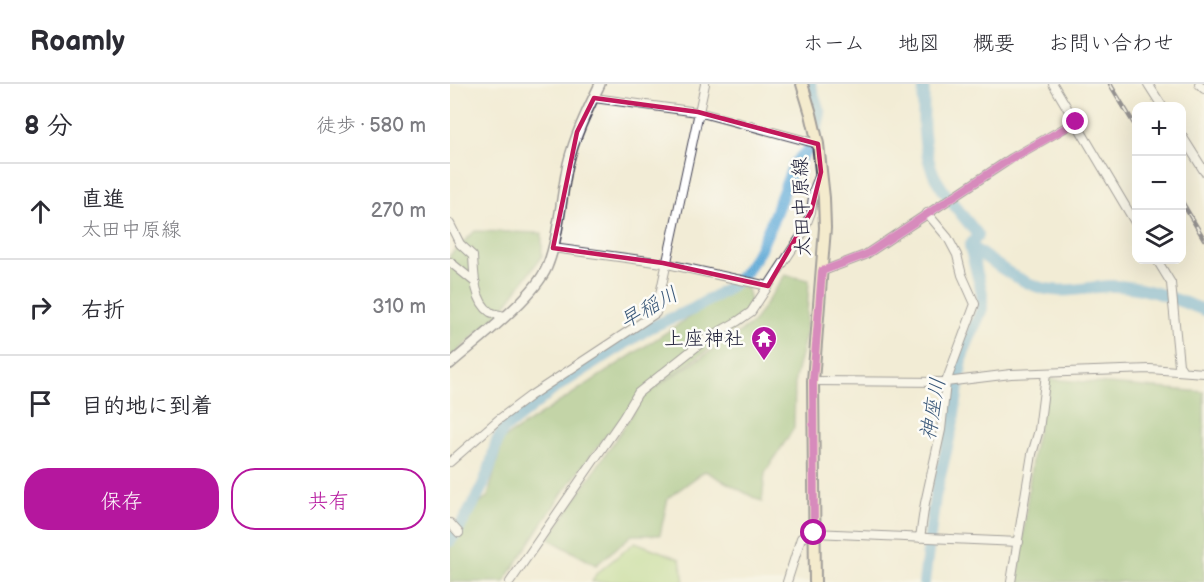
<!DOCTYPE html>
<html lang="ja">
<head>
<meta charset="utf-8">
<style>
  :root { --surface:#fff; --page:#f7f7f7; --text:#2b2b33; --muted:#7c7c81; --line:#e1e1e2; --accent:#b5179e }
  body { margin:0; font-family:"Balsamiq Sans","Klee One",sans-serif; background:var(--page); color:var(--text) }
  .controls { position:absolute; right:18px; top:18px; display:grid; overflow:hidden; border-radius:12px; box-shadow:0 6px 24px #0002 }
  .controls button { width:54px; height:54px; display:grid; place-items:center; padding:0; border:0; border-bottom:2px solid var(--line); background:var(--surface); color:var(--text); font:30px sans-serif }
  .stop { position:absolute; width:18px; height:18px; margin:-14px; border:4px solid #b5179e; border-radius:50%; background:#fff }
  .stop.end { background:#b5179e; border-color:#fff; box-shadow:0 2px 6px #0008 }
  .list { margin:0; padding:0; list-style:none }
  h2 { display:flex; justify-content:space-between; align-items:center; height:78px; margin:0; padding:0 24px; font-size:26px }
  h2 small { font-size:20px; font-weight:400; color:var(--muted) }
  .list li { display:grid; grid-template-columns:39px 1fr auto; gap:18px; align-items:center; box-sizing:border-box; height:96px; padding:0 24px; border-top:2px solid var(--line) }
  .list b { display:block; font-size:22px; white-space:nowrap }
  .list p { margin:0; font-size:20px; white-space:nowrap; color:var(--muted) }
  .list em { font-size:20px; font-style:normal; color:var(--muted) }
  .actions { display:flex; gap:12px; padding:18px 24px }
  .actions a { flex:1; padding:14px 0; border:2px solid var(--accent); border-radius:24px; text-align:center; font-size:21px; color:var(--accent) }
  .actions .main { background:var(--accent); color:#fff }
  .icon { flex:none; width:33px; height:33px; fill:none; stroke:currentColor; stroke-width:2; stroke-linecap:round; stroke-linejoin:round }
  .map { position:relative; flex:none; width:754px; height:498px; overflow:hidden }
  header { display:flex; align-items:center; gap:36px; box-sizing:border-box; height:84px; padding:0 30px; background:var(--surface); border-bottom:2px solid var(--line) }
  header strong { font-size:28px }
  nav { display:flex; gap:33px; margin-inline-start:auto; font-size:21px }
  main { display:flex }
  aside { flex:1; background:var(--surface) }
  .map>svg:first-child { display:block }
  .green { fill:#acd681; stroke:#677c5e; stroke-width:1.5 }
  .forest { fill:#89b76f; stroke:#566c55; stroke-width:1.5 }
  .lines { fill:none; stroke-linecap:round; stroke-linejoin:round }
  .river { stroke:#5ea9d6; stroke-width:12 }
  .minor-casing { stroke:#414052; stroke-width:10 }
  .tertiary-casing { stroke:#414052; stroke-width:12 }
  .secondary-casing { stroke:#414052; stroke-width:14 }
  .minor { stroke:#fff; stroke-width:8 }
  .tertiary { stroke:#fff; stroke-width:9 }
  .secondary { stroke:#f7e8c3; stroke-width:10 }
  .rail-casing { stroke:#22223b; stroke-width:4.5 }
  .rail { stroke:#fdfcf7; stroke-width:2; stroke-dasharray:7; stroke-linecap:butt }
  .route { stroke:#b5179e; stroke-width:8 }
  .marked { fill:none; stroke:#c2185b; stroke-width:4.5; stroke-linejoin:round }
  .labels { text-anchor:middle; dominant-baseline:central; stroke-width:5; stroke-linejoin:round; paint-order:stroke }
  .street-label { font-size:20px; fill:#22223b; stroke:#fdfcf7 }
  .poi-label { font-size:20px; fill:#22223b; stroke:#fdfcf7; text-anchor:end }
  .water-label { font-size:21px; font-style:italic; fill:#3a5879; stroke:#fdfcf7 }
</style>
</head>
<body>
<header>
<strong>Roamly</strong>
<nav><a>ホーム</a><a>地図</a><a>概要</a><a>お問い合わせ</a></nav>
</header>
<main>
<aside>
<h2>8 分<small>徒歩 · 580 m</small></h2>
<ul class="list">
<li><svg class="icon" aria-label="ahead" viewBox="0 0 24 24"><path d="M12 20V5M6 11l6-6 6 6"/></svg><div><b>直進</b><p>太田中原線</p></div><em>270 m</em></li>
<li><svg class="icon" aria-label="right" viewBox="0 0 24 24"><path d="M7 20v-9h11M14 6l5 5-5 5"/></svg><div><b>右折</b></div><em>310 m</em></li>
<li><svg class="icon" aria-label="arrive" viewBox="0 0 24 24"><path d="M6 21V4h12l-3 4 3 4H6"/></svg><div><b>目的地に到着</b></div></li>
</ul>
<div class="actions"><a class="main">保存</a><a>共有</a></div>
</aside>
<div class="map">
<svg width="754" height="498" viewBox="0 0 754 498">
  <rect width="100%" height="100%" fill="#fdfcf7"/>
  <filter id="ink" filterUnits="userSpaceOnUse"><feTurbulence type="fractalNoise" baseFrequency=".0167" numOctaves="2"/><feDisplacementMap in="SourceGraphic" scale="12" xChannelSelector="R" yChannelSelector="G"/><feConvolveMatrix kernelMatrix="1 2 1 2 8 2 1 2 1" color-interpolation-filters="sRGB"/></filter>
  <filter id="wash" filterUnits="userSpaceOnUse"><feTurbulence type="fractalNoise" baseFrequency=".008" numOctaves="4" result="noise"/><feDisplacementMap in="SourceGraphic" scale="24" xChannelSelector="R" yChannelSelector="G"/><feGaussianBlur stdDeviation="1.35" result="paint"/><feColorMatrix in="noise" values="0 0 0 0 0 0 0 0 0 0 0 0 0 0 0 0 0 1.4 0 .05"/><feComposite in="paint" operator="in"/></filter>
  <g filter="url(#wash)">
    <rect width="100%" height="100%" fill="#f2ecd6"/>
    <path class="green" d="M185,458L230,475L234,498H142L146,490Z"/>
    <path class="forest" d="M25,147L92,149V172L52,226L0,274V171Z
      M335,191L359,196L356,250L345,295L344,344L315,389L312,418L255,387L218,414L210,451H182L146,481L99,455L193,314L155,353L113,408L54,498H0V448L38,412L53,355L240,233L279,199L297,204L300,217L289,243L199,308L302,240Z
      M599,295L754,308V498H568L583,367Z"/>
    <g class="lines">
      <path class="river" d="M474,0C473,30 471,63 484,91C493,110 515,134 528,151L520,162
        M520,162C540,176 560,192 583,201C608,212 634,203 660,202C693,201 724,215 754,226
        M0,457C15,436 30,410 39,386C44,372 44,358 53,346L105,304L201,243L243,225L277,205L294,190L309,167L321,140L344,80L363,61L370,30L360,0
        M474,498L485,413L503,338L513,269L532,225V209L520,162"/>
    </g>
  </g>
  <g filter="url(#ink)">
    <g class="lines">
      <defs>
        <path id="minor" d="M603,0L686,140
          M698,0L712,22
          M749,0L754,5
          M144,14L248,28L368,60
          M732,52L754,87
          M0,140L10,160L23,172C24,189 24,217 40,228C44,230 51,231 55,232
          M103,164L213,179L318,202
          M707,176L721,199L729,281L733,287
          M0,178L26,199
          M373,187L415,171L562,74L625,38
          M363,297L496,298L561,290L700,285L754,289
          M0,378L48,336L80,312L206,229L255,0
          M0,439L9,449
          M470,454L475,419L491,346L496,298L525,220L512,191L507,171L498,154L477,129
          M60,498L173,334L188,309L256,255L288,237L301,228L353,149L361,128L364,105L370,90
          M337,498L351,454L364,449L569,458
          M561,498L582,370L589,346L596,290"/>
        <path id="tertiary" d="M0,280C26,257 84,214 97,183C109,154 111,112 118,80C125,51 137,27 150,0"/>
        <path id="secondary" d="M352,0L361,30L368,60L374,114L375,144L363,297L365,498"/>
      </defs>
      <use href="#minor" class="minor-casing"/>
      <use href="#tertiary" class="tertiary-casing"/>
      <use href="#secondary" class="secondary-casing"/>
      <use href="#minor" class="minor"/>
      <use href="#tertiary" class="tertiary"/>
      <use href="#secondary" class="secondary"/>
      <defs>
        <path id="rail" d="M660,0L686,43
          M732,118L754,155"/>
      </defs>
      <use href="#rail" class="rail-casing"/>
      <use href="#rail" class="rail"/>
    </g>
  </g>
  <g class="lines" filter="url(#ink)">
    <path class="route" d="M364,449L363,297L372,187L415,171L562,74L626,38"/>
  </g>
  <path d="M0 0H754V498H0ZM144,14L248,28L368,60L371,88L361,128L318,202L213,179L103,164L127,48Z" fill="#f2ecd6" fill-opacity=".55" fill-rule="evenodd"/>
  <path class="marked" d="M144,14L248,28L368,60L371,88L361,128L318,202L213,179L103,164L127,48Z"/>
  <defs>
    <symbol id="temple-pin" viewBox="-11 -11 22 30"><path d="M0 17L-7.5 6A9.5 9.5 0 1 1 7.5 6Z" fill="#b5179e" stroke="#fdfcf7"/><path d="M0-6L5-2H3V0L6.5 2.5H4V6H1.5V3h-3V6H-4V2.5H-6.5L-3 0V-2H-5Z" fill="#fff"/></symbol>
  </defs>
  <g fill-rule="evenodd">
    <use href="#temple-pin" x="299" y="240" width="30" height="40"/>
  </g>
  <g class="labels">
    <g class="street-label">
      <text transform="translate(352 123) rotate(-92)">太田中原線</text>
    </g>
    <g class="poi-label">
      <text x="294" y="255">上座神社</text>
    </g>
    <g class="water-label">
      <text transform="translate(199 224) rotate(-29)">早稲川</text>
      <text transform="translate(483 325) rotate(-80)">神座川</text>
    </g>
  </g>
</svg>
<div class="controls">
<button>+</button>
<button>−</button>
<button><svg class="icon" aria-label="layers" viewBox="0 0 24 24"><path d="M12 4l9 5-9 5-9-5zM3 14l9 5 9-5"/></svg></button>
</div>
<div class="stop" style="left:364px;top:449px"></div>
<div class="stop end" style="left:626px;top:38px"></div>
</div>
</main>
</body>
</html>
